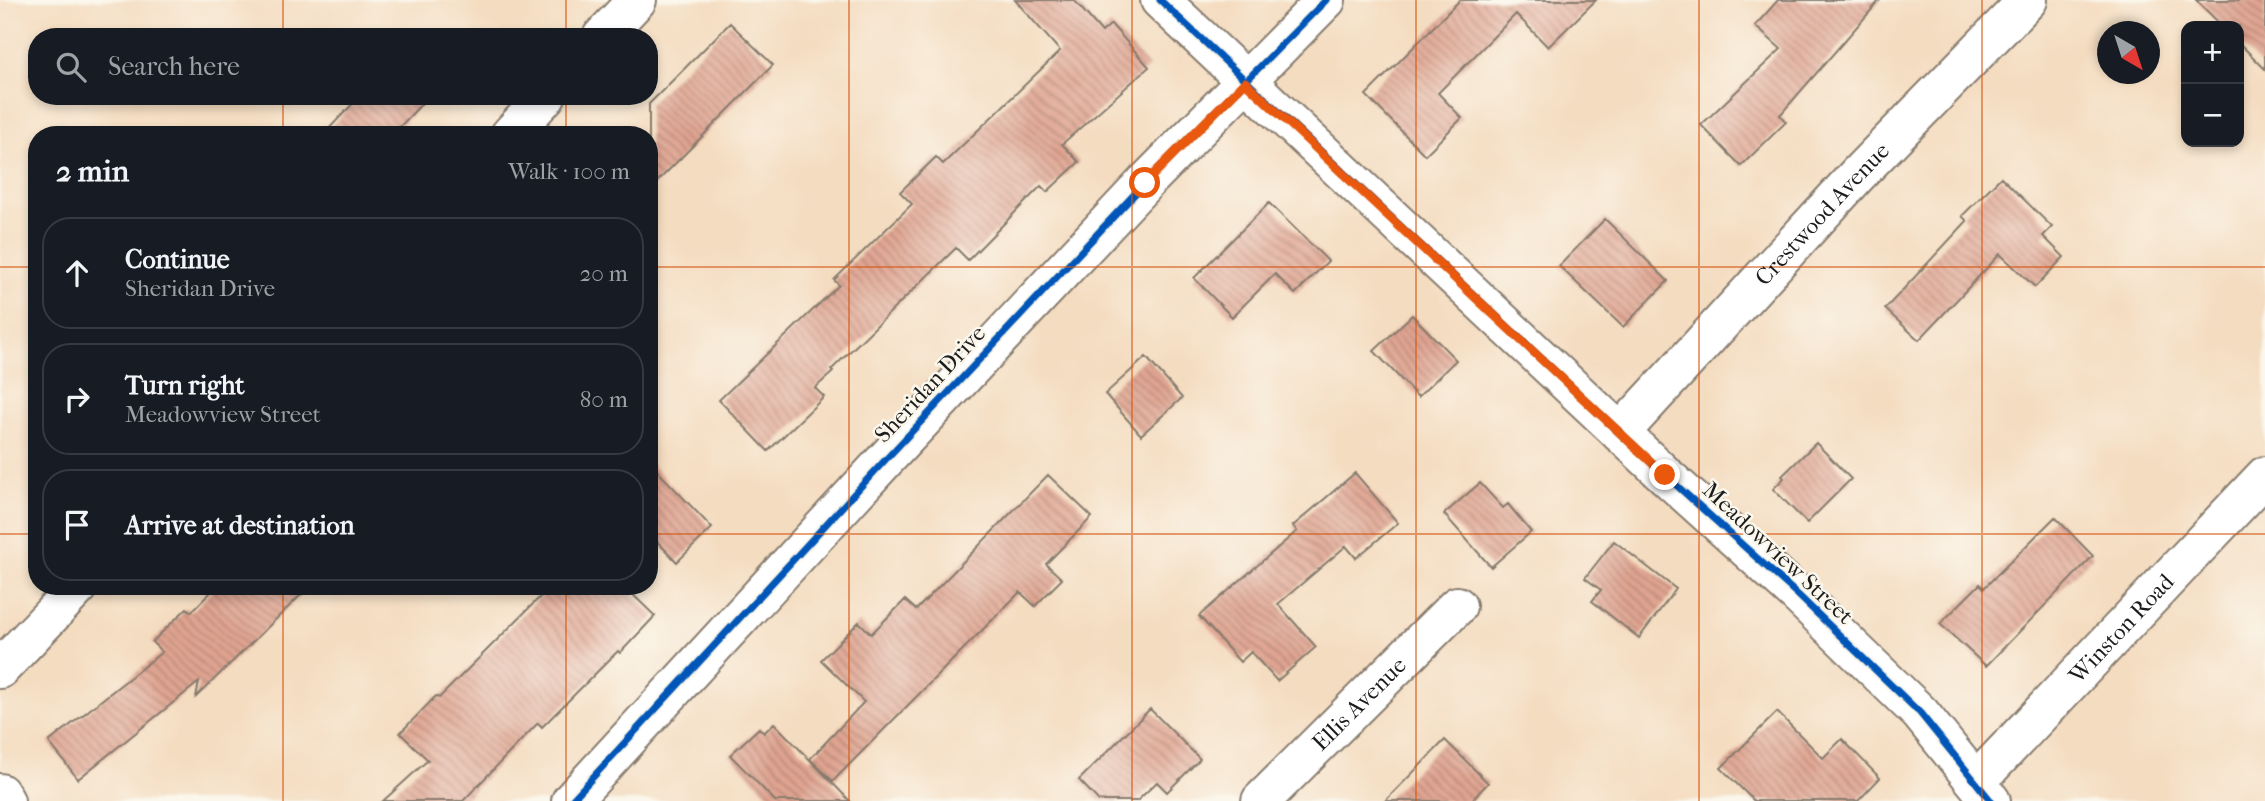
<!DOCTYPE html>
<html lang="en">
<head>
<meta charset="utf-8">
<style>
  :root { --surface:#171b24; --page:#242831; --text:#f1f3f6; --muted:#9ea1a6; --line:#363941 }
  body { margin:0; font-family:"IM FELL French Canon",serif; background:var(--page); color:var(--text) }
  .controls { position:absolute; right:21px; top:21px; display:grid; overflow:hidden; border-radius:14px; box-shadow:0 4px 10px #0003 }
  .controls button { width:63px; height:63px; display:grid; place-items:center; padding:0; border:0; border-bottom:2px solid var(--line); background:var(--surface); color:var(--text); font:35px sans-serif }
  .compass { position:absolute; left:2097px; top:21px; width:63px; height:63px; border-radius:50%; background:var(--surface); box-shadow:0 4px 10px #0003; rotate:141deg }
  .stop { position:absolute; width:21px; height:21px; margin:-16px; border:5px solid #ea580c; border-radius:50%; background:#fff }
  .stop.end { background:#ea580c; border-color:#fff; box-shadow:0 2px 7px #0008 }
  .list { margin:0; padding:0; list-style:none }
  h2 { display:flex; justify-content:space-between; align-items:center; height:91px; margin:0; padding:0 28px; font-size:30px }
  h2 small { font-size:23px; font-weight:400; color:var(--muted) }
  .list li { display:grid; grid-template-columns:46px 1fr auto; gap:21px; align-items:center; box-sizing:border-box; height:112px; margin:0 14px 14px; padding:0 14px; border:2px solid var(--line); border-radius:28px }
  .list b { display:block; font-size:26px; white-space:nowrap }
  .list p { margin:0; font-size:23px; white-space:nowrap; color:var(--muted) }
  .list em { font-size:23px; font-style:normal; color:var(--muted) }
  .icon { flex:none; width:38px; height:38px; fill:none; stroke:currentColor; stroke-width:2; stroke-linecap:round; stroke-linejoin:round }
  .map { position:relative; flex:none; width:2265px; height:801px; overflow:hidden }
  .search { position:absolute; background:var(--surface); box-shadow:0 4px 10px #0003; left:28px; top:28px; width:630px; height:77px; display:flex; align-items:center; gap:18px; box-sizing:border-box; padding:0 24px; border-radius:28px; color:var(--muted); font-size:26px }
  .panel { position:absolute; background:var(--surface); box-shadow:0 4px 10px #0003; left:28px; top:126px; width:630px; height:469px; border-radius:28px }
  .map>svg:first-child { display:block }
  .building { fill:url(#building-back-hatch) }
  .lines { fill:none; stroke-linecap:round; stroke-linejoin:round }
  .minor-casing { stroke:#887c6e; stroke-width:42 }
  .tertiary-casing { stroke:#887c6e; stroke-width:42 }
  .minor { stroke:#fff; stroke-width:38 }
  .tertiary { stroke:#fff; stroke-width:38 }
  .cycleway-casing { stroke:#fbf7ec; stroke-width:11 }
  .cycleway { stroke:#0057b8; stroke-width:7 }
  .route { stroke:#ea580c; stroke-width:9 }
  .grid { fill:none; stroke:#d4530e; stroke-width:2; stroke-opacity:0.55 }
  .labels { text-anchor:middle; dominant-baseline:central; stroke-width:5; stroke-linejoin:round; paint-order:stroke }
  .street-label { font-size:23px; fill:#1c1c1c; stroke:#fbf7ec }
</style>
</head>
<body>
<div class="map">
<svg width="2265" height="801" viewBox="0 0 2265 801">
  <defs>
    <pattern id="building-back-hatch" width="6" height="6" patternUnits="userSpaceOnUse" patternTransform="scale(1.75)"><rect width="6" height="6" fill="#e0a491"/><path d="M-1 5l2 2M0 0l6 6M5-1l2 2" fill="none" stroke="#b58576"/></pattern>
  </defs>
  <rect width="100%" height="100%" fill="#fbf7ec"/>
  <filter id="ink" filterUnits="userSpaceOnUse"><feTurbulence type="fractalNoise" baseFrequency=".0143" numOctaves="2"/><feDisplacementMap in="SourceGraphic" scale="14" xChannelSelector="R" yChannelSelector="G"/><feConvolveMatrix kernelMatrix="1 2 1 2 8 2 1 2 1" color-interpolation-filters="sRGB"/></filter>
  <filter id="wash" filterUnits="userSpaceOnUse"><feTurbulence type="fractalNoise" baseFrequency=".00686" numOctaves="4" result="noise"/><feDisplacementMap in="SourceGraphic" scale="28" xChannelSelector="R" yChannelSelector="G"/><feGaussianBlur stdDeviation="1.57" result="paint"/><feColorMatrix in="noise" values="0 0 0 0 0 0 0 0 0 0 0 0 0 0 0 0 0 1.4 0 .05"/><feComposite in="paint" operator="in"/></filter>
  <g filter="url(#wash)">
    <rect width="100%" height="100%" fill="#f4dcc0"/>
    <g id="blocks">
      <path class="building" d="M1015,0H1074L1102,32L1111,24L1149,67L1062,144L1079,162L1047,192L1041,186L968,260L956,248L831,370L833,372L815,388L824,397L768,451L719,400L839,285L834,280L912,204L900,192L936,157L943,164L1060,51Z
        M1460,0H1596L1548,47L1516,14L1438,93L1462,118L1425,155L1366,95Z
        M1778,0H1880L1780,115L1786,122L1741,166L1701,125L1781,49L1755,26Z
        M2196,0H2265V69L2239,43V26H2222Z
        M730,23L773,65L649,190V104Z
        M360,96H429L392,135H323Z
        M2001,177L2052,227L2043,236L2064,257L2035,287L2000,254L1919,340L1885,309L1967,221L1962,216Z
        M1269,203L1328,261L1295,294L1275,274L1232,317L1194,278Z
        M1605,219L1668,281L1623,327L1559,266Z
        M1412,315L1456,360L1418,397L1374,351Z
        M1146,357L1182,398L1141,435L1105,394Z
        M1816,443L1851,479L1807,523L1773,489L1784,478L1782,476Z
        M649,462L712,528L677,562L649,533Z
        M1355,473L1398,523L1356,558L1346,546L1278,604L1316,647L1277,681L1251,652L1240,662L1199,616L1297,531L1293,526Z
        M1048,475L1092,517L1046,564L1062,579L1035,606L1020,592L833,781L810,759L864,702L821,660L859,622L871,634L905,600L916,610Z
        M1480,483L1503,508L1508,504L1531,532L1491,567L1444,514Z
        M2055,517L2093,556L1986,666L1940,624L1980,584L1984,588Z
        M1614,541L1676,589L1639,638L1592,601L1601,590L1585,578Z
        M217,586H310L196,697L199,682L78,779L49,742L162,652L152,642L187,608L191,612Z
        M551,586H624L655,616L620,653L618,651L542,727L538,723L463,801H383L428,760L400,733L436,696L439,698Z
        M1150,709L1200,759L1167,792L1157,782L1137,801H1099L1079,780Z
        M1777,712L1823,758L1842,739L1880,778L1858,801H1754L1721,768Z
        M774,723L850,801H775L730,755L759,728L764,733Z
        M1445,740L1488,783L1471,801H1385Z"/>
    </g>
  </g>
  <g filter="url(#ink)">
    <use href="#blocks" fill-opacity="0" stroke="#887c6e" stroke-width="2"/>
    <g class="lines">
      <defs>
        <g id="minor">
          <path d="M1160,0L1665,475L1798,595L1920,713L1991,801"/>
          <path d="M602,37L637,0"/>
          <path d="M510,135L546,96"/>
          <path id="s1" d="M1620,433L1858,174L2028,0"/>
          <path d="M0,669L79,586"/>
          <path id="s2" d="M1977,781L2265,476"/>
          <path d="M571,801L887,458L1145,183L1326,0"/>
          <path id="s3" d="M1261,801L1457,606"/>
        </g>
        <path id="tertiary" d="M0,793L5,801"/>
      </defs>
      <use href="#minor" class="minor-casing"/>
      <use href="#tertiary" class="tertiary-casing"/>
      <use href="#minor" class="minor"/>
      <use href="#tertiary" class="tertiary"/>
      <defs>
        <path id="cycleway" d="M1160,0L1665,475L1798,595L1920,713L1991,801
          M571,801L887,458L1145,183L1326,0"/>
      </defs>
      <use href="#cycleway" class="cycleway-casing"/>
      <use href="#cycleway" class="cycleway"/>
    </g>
  </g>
  <g class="lines" filter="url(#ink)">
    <path class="route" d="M1145,183L1245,82L1665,475"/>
  </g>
  <path class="grid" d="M283,0V37M566,0V37M849,0V801M1132,0V801M1416,0V801M1699,0V801M1982,0V801M283,96V135M566,96V135M0,267H37M649,267H2265M0,534H37M649,534H2265M283,586V801M566,586V801"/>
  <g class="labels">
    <g class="street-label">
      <text stroke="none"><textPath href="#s1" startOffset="298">Crestwood Avenue</textPath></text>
      <text transform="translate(930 384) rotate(-47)">Sheridan Drive</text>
      <text transform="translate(1778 553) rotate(43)">Meadowview Street</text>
      <text stroke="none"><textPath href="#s2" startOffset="210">Winston Road</textPath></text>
      <text stroke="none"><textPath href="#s3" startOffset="138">Ellis Avenue</textPath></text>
    </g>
  </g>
</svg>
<div class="controls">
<button>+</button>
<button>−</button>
</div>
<svg class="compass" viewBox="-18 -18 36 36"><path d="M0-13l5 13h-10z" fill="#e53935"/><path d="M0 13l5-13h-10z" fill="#9ea1a6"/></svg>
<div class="stop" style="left:1145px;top:183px"></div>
<div class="stop end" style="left:1665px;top:475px"></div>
<div class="search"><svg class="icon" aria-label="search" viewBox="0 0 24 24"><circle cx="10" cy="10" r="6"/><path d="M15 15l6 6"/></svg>Search here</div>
<section class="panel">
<h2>2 min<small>Walk · 100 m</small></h2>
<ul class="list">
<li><svg class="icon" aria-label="ahead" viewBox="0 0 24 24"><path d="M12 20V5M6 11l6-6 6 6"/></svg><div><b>Continue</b><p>Sheridan Drive</p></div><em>20 m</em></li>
<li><svg class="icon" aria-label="right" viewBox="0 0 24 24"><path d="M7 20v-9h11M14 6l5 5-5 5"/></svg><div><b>Turn right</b><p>Meadowview Street</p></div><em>80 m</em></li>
<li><svg class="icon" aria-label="arrive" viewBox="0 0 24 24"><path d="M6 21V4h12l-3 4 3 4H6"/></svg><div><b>Arrive at destination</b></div></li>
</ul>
</section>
</div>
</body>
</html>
